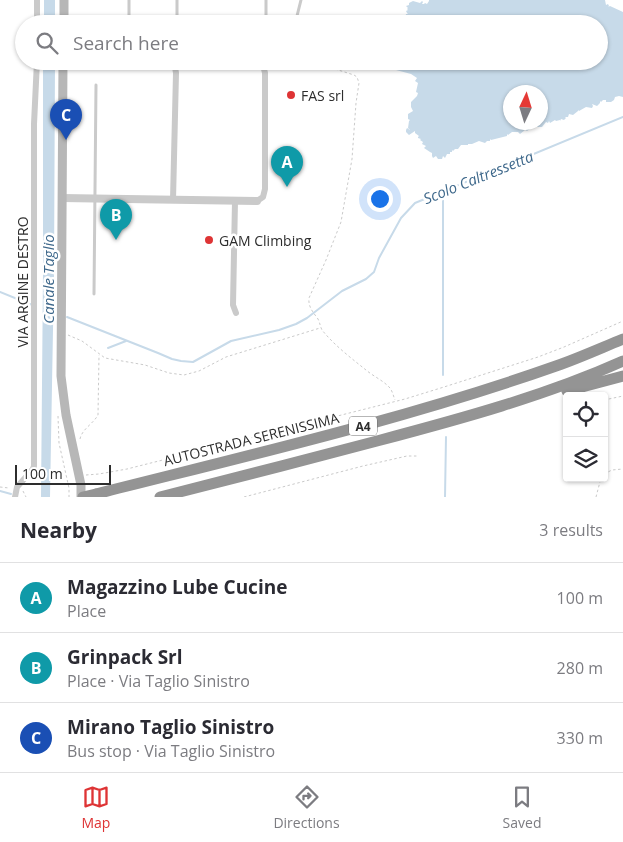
<!DOCTYPE html>
<html lang="en">
<head>
<meta charset="utf-8">
<style>
  :root { --surface:#fff; --page:#f2f2f3; --text:#2b2b33; --muted:#7c7c81; --line:#e1e1e2; --accent:#de3435 }
  body { margin:0; font-family:"Open Sans",sans-serif; background:var(--page); color:var(--text) }
  .controls { position:absolute; right:15px; bottom:15px; display:grid; overflow:hidden; border-radius:5px; box-shadow:0 1px 4px #0004 }
  .controls button { width:45px; height:45px; display:grid; place-items:center; padding:0; border:0; border-bottom:1px solid var(--line); background:var(--surface); color:var(--text); font:25px sans-serif }
  .compass { position:absolute; left:503px; top:85px; width:45px; height:45px; border-radius:50%; background:var(--surface); box-shadow:0 1px 4px #0004; rotate:4deg }
  .scale { position:absolute; left:15px; bottom:12px; width:96px; box-sizing:border-box; padding-left:5px; border:2px solid #2d2d2d; border-top:0; font-size:14px; line-height:18px; white-space:nowrap; color:#2d2d2d; -webkit-text-stroke:4px #fff; paint-order:stroke }
  .you { position:absolute; left:379px; top:198px; width:18px; height:18px; margin:-12px; border:4px solid #fff; border-radius:50%; background:#1a73e8; box-shadow:0 0 0 8px #1a73e833 }
  .badge { display:grid; place-items:center; width:32px; height:32px; border-radius:50%; background:var(--accent); color:#fff; font-size:16px; font-weight:700 }
  .pin { position:absolute; translate:-50% -41px; filter:drop-shadow(0 1px 2px #0008) }
  .pin::after { content:''; position:absolute; top:26px; width:18px; height:15px; background:inherit; clip-path:polygon(0 0,100% 0,50% 100%) }
  .list { margin:0; padding:0; list-style:none }
  h2 { display:flex; justify-content:space-between; align-items:center; height:65px; margin:0; padding:0 20px; font-size:21px }
  h2 small { font-size:16px; font-weight:400; color:var(--muted) }
  .list li { display:grid; grid-template-columns:32px 1fr auto; gap:15px; align-items:center; box-sizing:border-box; height:70px; padding:0 20px; border-top:1px solid var(--line) }
  .list b { display:block; font-size:19px; white-space:nowrap }
  .list p { margin:0; font-size:16px; white-space:nowrap; color:var(--muted) }
  .list em { font-size:16px; font-style:normal; color:var(--muted) }
  .icon { flex:none; width:28px; height:28px; fill:none; stroke:currentColor; stroke-width:2; stroke-linecap:round; stroke-linejoin:round }
  .map { position:relative; flex:none; width:623px; height:497px; overflow:hidden }
  .search { position:absolute; background:var(--surface); box-shadow:0 1px 4px #0004; left:15px; right:15px; top:15px; height:55px; display:flex; align-items:center; gap:12px; box-sizing:border-box; padding:0 18px; border-radius:28px; color:var(--muted); font-size:19px }
  .sheet { height:275px; background:var(--surface) }
  nav { display:flex; justify-content:space-around; align-items:center; box-sizing:border-box; height:70px; border-top:1px solid var(--line); background:var(--surface); font-size:14px; color:var(--muted) }
  nav a { display:grid; justify-items:center; gap:2px }
  nav .on { color:var(--accent) }
  .map>svg:first-child { display:block }
  .water { fill:#c7dae9; fill-rule:evenodd }
  .lines { fill:none; stroke-linecap:round; stroke-linejoin:round }
  .stream { stroke:#c7dae9; stroke-width:2 }
  .path { stroke:#cacaca; stroke-width:1; stroke-dasharray:2.5 2.5; stroke-linecap:butt }
  .service { stroke:#cacaca; stroke-width:3 }
  .minor { stroke:#cacaca; stroke-width:6 }
  .tertiary { stroke:#cacaca; stroke-width:8 }
  .secondary { stroke:#b7b7b7; stroke-width:9 }
  .motorway { stroke:#949494; stroke-width:11 }
  .motorway-bridge { stroke:#949494; stroke-width:11 }
  .poi-dot { fill:#de3435; stroke:#fff; stroke-width:2 }
  .labels { text-anchor:middle; dominant-baseline:central; stroke-width:5; stroke-linejoin:round; paint-order:stroke }
  .shield { fill:#fff; stroke:#6c6c6c; stroke-width:1 }
  .shield-label { font-size:12px; font-weight:bold; fill:#2d2d2d }
  .poi-label { font-size:14px; fill:#2d2d2d; stroke:#fff; text-anchor:start }
  .street-label { font-size:14px; fill:#2d2d2d; stroke:#fff }
  .water-label { font-size:15px; font-style:italic; fill:#3e688b; stroke:#fff }
</style>
</head>
<body>
<div class="map">
<svg width="623" height="497" viewBox="0 0 623 497">
  <rect width="100%" height="100%" fill="#fff"/>
  <path class="water" d="M44,0H55V24H44Z
    M429,0H605L606,5L608,4L609,6L608,7L610,6L623,12V97L619,96L615,97L614,100L611,102H606V100H603L601,102L600,101V103L597,106L592,104L593,106L592,108L586,107L579,111L578,110V111L573,115L569,114L568,117H565L566,118L564,120L561,119L560,121V120L556,121L555,120L550,123L549,121L548,123L546,122L542,127H533L527,131L525,130L520,134L518,132H512L508,135L507,134V136L491,140L490,139V141H487L485,143L479,141L472,144H468V145H461L458,149H455L453,151L452,150V152H450V154H447L445,158L443,156L442,159H438L436,156L433,158L432,156V153L430,152L424,148L426,146L422,144L423,142L420,140L421,139L418,138V137L419,136L415,133V131L409,135L406,132V130L407,128L410,130L408,128L409,121L410,120L408,119V114L413,111L411,107V102L417,96L418,93L416,92L418,83L415,81L417,78L411,74L396,70L395,68L392,67L393,65L392,64L395,62V61H599V24H403V20L405,18L406,14H408L407,13L406,11L408,10L407,9L408,8L406,6L409,5V3L413,1L420,3L422,1L423,2L422,4H424L425,3L427,4L429,1ZM540,92V122H510V92Z
    M43,61H55L54,273L50,497H41L43,272Z"/>
  <g class="lines">
    <path class="stream" d="M0,292L32,305
      M67,317L158,353L172,359L181,361L193,362L231,341L279,330L296,324L307,318L342,291L366,279L374,272L379,258L401,218L415,203L623,117
      M108,348L126,341
      M443,375V191
      M0,491L11,494
      M445,497L446,437"/>
    <path class="path" d="M335,69L354,75L357,77L359,83L356,103L352,159L341,222L326,260L309,298C308,307 313,312 318,319C320,323 320,326 322,330C334,345 351,358 366,370C373,376 382,380 388,386C392,389 393,395 395,400
      M68,335L82,341L105,358L145,365L169,373L184,375L199,371L226,357L320,328
      M604,400L623,396
      M58,416L59,443L69,488V497
      M80,439C82,429 93,424 98,415L99,355
      M604,474L612,470L623,469
      M86,475L99,474L127,469L405,399L444,387L538,357L564,347L623,321
      M0,487L9,488
      M23,491L26,497
      M244,497L363,466L407,456H418
      M596,497L601,478"/>
    <path class="service" d="M129,24V0
      M177,24V0
      M266,24V0
      M295,24L301,0
      M320,61L326,66L331,68
      M94,294L96,85"/>
    <path class="minor" d="M37,0V24
      M172,61L175,67L176,73L173,200
      M235,201L233,305L236,313
      M257,201L263,197L265,189V73L264,69L262,65
      M15,497L17,487L33,469L34,466V124L37,61"/>
    <path class="tertiary" d="M62,198L257,201"/>
    <path class="secondary" d="M64,24V0
      M63,61L61,376L66,415L81,485V497"/>
    <path class="motorway" d="M567,391L623,376
      M96,494C250,455 406,419 556,366C579,358 601,348 623,339
      M160,497C232,479 305,460 377,441C460,419 545,396 623,361"/>
    <path class="motorway-bridge" d="M83,497L96,494"/>
  </g>
  <g class="poi-dot">
    <circle cx="291" cy="95" r="5"/>
    <circle cx="209" cy="240" r="5"/>
  </g>
  <g class="labels">
    <rect class="shield" x="349" y="416.5" width="28" height="19" rx="4"/>
    <g class="shield-label">
      <text x="363" y="426">A4</text>
    </g>
    <g class="poi-label">
      <text x="301" y="95">FAS srl</text>
      <text x="219" y="240">GAM Climbing</text>
    </g>
    <g class="street-label">
      <text transform="translate(22 282) rotate(-90)">VIA ARGINE DESTRO</text>
      <text transform="translate(251 439) rotate(-14)">AUTOSTRADA SERENISSIMA</text>
    </g>
    <g class="water-label">
      <text transform="translate(478 177) rotate(-22)">Scolo Caltressetta</text>
      <text transform="translate(48 279) rotate(-90)">Canale Taglio</text>
    </g>
  </g>
</svg>
<div class="controls">
<button><svg class="icon" aria-label="locate" viewBox="0 0 24 24"><circle cx="12" cy="12" r="6"/><path d="M12 2v4M12 18v4M2 12h4M18 12h4"/></svg></button>
<button><svg class="icon" aria-label="layers" viewBox="0 0 24 24"><path d="M12 4l9 5-9 5-9-5zM3 14l9 5 9-5"/></svg></button>
</div>
<svg class="compass" viewBox="-18 -18 36 36"><path d="M0-13l5 13h-10z" fill="#e53935"/><path d="M0 13l5-13h-10z" fill="#7c7c81"/></svg>
<div class="scale">100 m</div>
<div class="you"></div>
<div class="pin badge" style="left:287px;top:187px;background:#0f9aa8">A</div>
<div class="pin badge" style="left:116px;top:240px;background:#0f9aa8">B</div>
<div class="pin badge" style="left:66px;top:140px;background:#1a4fb4">C</div>
<div class="search"><svg class="icon" aria-label="search" viewBox="0 0 24 24"><circle cx="10" cy="10" r="6"/><path d="M15 15l6 6"/></svg>Search here</div>
</div>
<section class="sheet">
<h2>Nearby<small>3 results</small></h2>
<ul class="list">
<li><span class="badge" style="background:#0f9aa8">A</span><div><b>Magazzino Lube Cucine</b><p>Place</p></div><em>100 m</em></li>
<li><span class="badge" style="background:#0f9aa8">B</span><div><b>Grinpack Srl</b><p>Place · Via Taglio Sinistro</p></div><em>280 m</em></li>
<li><span class="badge" style="background:#1a4fb4">C</span><div><b>Mirano Taglio Sinistro</b><p>Bus stop · Via Taglio Sinistro</p></div><em>330 m</em></li>
</ul>
</section>
<nav>
<a class="on"><svg class="icon" aria-label="map" viewBox="0 0 24 24"><path d="M3 6l6-2 6 2 6-2v14l-6 2-6-2-6 2zM9 4v14M15 6v14"/></svg>Map</a>
<a><svg class="icon" aria-label="directions" viewBox="0 0 24 24"><path d="M12 3l9 9-9 9-9-9zM9 14v-3h6M13 9l2 2-2 2"/></svg>Directions</a>
<a><svg class="icon" aria-label="saved" viewBox="0 0 24 24"><path d="M7 4h10v16l-5-4-5 4z"/></svg>Saved</a>
</nav>
</body>
</html>
